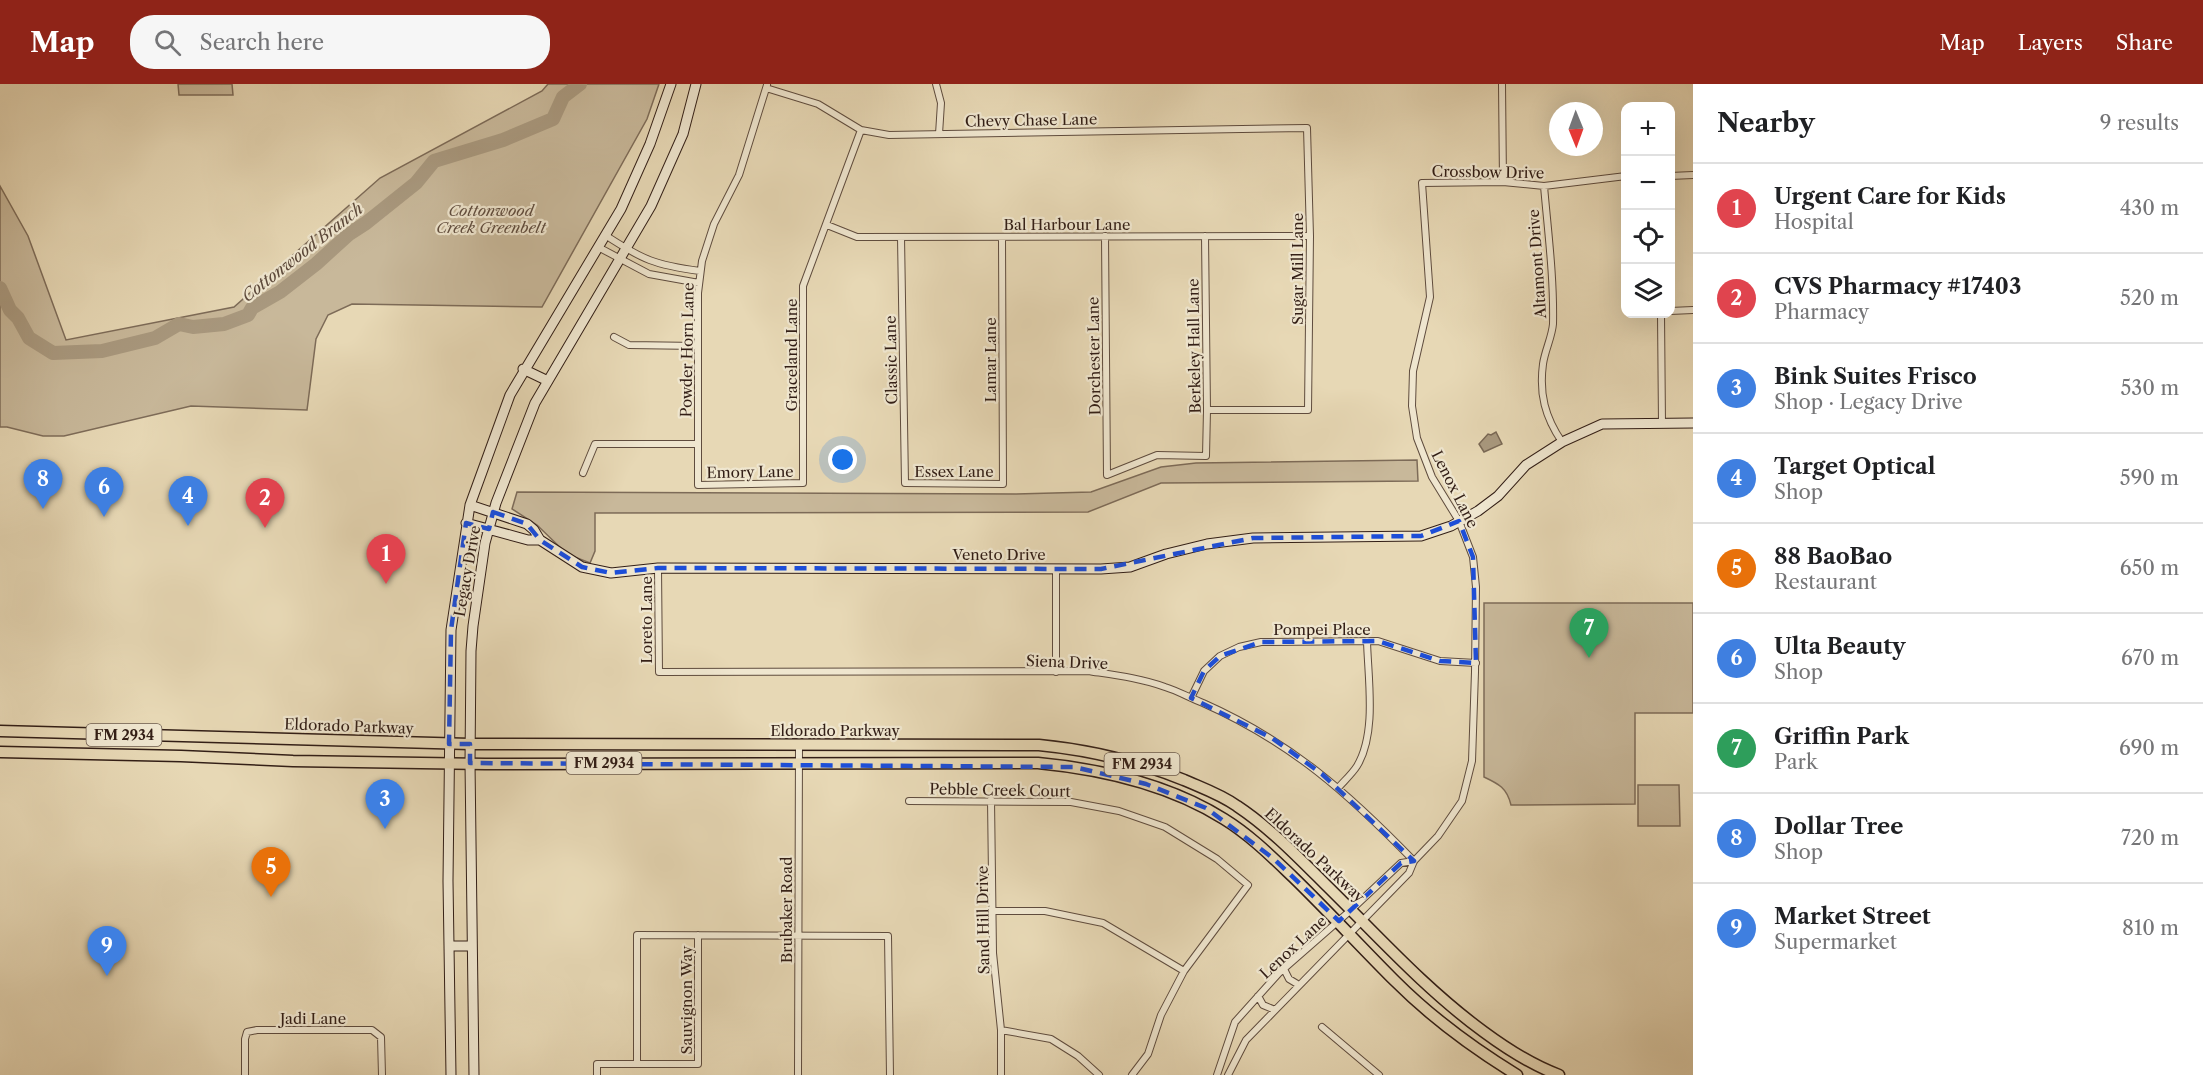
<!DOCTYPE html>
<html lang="en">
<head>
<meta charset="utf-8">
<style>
  :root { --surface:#fff; --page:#f6f6f6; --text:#202124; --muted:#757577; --line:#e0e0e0; --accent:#8f2418 }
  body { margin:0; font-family:"Libre Caslon Text",serif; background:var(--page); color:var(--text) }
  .controls { position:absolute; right:18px; top:18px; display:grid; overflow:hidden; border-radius:12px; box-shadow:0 6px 24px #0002 }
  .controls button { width:54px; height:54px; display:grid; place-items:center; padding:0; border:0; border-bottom:2px solid var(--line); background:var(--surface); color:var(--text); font:30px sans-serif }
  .compass { position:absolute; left:1549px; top:18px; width:54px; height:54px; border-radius:50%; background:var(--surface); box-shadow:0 6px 24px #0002; rotate:179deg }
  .you { position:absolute; left:843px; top:376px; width:21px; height:21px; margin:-15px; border:4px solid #fff; border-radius:50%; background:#1a73e8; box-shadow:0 0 0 9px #1a73e833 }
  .badge { display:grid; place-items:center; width:39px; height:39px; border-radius:50%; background:var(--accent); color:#fff; font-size:20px; font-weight:700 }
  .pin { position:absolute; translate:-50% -50px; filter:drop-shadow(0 2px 3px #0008) }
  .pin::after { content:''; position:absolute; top:32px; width:21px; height:18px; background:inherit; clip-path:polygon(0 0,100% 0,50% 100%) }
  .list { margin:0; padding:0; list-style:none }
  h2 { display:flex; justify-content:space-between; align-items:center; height:78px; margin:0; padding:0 24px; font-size:26px }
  h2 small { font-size:20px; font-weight:400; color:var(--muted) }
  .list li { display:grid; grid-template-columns:39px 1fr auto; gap:18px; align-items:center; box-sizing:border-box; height:90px; padding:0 24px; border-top:2px solid var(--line) }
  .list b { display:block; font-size:22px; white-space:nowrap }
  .list p { margin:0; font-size:20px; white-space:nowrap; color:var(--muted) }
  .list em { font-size:20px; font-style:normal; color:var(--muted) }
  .icon { flex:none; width:33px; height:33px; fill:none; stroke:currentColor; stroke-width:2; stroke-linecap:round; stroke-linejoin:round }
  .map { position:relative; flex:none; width:1693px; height:991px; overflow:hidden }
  header { display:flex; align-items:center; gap:36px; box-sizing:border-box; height:84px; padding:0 30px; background:var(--accent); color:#fff }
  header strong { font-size:28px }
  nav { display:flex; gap:33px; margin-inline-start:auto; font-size:21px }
  .search { width:420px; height:54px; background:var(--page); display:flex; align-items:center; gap:15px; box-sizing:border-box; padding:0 21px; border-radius:24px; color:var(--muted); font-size:22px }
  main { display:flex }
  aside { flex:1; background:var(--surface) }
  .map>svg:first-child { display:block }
  .green { fill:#c8b89a; stroke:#7d6b58; stroke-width:1.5 }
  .water { fill:#a9997f; stroke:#796855; stroke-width:1.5 }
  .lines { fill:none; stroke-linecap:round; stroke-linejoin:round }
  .stream { stroke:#796855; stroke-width:2 }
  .river { stroke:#a9997f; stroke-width:14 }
  .street-casing { stroke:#5f4c3e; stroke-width:8 }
  .secondary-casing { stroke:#321e16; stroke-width:11 }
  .primary-casing { stroke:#321e16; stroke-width:13 }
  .street { stroke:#efe6cf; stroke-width:6 }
  .secondary { stroke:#efe6cf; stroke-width:9 }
  .primary { stroke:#e7d8b5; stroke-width:10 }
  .marked { fill:none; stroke:#1d4ed8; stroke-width:4.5; stroke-dasharray:12 8; stroke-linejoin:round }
  .labels { text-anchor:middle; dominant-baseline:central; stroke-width:4.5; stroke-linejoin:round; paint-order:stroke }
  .shield { fill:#efe6cf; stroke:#6b5a4e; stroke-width:1.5 }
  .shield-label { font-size:14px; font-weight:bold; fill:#321e16 }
  .street-label { font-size:15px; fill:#321e16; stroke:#efe6cf }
  .park-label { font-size:15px; font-style:italic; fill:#5f4c3e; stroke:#efe6cf }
  .water-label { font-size:16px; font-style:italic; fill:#5c493b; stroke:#efe6cf }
</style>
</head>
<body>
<header>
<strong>Map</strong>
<div class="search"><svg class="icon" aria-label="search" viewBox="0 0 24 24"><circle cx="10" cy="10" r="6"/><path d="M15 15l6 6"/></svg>Search here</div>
<nav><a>Map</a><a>Layers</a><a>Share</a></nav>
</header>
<main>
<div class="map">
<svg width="1693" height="991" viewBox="0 0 1693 991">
  <rect width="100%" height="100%" fill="#e7d8b5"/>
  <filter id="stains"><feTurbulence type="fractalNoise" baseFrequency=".00333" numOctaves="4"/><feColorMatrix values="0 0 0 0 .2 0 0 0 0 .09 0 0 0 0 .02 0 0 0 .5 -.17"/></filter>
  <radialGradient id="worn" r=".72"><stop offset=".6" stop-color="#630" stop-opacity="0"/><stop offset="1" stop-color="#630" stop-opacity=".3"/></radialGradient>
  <path class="green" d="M178,0H232L233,11H179Z
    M548,0H659L647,35L542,223L352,220L328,231L316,255L307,326L191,322L64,352H43L7,343H0V102L28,152L66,256L234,223L380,94L542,7Z
    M1417,376L1418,397L1161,399L1088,428L595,429V467L590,479L567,470L537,441L512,425L517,408L1016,410L1091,408L1161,383L1196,379Z
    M1484,519H1693V629H1635V720L1511,721C1507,704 1499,700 1484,693Z
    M1638,701H1679L1680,742H1638Z"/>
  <path class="water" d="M1496,348L1502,360L1484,368L1479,360L1488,350L1491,351Z"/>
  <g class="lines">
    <path class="stream" d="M0,217L10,226"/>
    <path class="river" d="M0,204L10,226L18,234L29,254L53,269L102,267L155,254L179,240L193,243L224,240L248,231L252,224L280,208L316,180L349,150L366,139L416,99L434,77L503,56L553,35L563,13L580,0"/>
    <defs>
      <path id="street" d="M936,0L941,19L939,50
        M1502,0L1503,98
        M767,1L739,91L714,140L702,177L698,209V401L803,399V202L861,46
        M766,4L818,20L861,46L889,51L1307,44L1310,152L1308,326H1207
        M1670,92L1693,91
        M1544,102C1548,148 1554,194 1553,240C1552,253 1545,266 1543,280C1539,310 1545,333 1562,358
        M827,141L857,153L1310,152
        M605,151C643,176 655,181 700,187
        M1105,152L1107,391L1157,371L1206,372L1207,326L1205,152
        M901,153L905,399L1003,400L1002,153
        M598,163L649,190L699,199
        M1670,227L1693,226
        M1661,230L1662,340
        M614,253L629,261L698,262
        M583,389L595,360H698
        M658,484L659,588L1088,587C1114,591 1140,594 1165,603C1178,607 1190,614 1203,619C1291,658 1348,709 1414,777
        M1056,588V485
        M1191,614L1204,587L1220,572L1239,563L1261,558L1378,557L1440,577L1476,579
        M1338,704C1344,697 1352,690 1357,682C1377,649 1368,595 1367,557
        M991,716L993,869L1001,946V991
        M909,717L1071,718L1119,727L1165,743L1217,775L1248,801L1184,887L1161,931L1148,970L1132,991
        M993,827H1045L1103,839L1184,887
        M1284,885L1289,895L1299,901
        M1258,912L1263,921L1275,926
        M1322,943L1379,991
        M1001,946L1051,955L1078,972L1099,991
        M637,980V851L888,852L890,991
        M245,991V955L247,948L257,946H372L381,953L382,991
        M597,991V980H698V851
        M798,991L799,661
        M1217,991L1235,938L1279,889L1351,826L1401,779L1414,777
        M1228,991L1246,956L1409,789L1414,777L1438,752L1462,717L1472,677L1475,588L1476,503L1473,473L1459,437L1432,393L1417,354L1412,322L1413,287L1430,213L1422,99L1503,98L1544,102L1626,92"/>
      <path id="secondary" d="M523,285L548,297
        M470,421L527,440L534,446L540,456L582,483L611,489L658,484L1101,485L1130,483L1166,470L1207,460L1253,454L1421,452L1451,442L1478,427L1498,412L1526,381L1562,358L1602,340L1693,339
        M466,439L528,456H540
        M449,862H472
        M451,991L448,797L451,546L470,421L510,311L621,125L650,60L671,0
        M474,991L470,679L471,567L473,542L485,459L496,419L535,319L651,122L683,50L696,0"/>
      <path id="primary" d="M0,647L470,660L1039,661C1090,666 1137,677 1184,696C1202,704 1220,710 1237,722C1270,744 1297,772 1325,800C1377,851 1425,905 1484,948C1507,965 1532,981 1559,991
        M0,668L181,672L293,677L485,680L1038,679C1100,685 1170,701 1224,735C1250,751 1272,773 1293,793C1328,827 1361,863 1395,897C1432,934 1473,964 1517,991"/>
    </defs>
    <use href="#street" class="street-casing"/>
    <use href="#secondary" class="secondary-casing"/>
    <use href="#primary" class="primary-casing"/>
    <use href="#street" class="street"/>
    <use href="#secondary" class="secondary"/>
    <use href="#primary" class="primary"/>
  </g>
  <path class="marked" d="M493,428L527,440L540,456L582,483L611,489L658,484L1101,485L1253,454L1421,452L1459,437L1473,473L1476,579L1440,577L1378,557L1261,558L1220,572L1204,587L1191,614L1272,654L1322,690L1414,777L1401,779L1339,837L1274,775L1206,724L1146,700L1074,683L470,679V660H449L451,546L466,439L489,445Z"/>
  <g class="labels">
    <g class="shield">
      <rect x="86.5" y="640" width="75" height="22" rx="4.5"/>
      <rect x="566.5" y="668" width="75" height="22" rx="4.5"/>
      <rect x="1104.5" y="669" width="75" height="22" rx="4.5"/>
    </g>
    <g class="shield-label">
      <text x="124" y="651">FM 2934</text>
      <text x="604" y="679">FM 2934</text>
      <text x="1142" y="680">FM 2934</text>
    </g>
    <g class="street-label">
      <text transform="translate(1031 36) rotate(-1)">Chevy Chase Lane</text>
      <text transform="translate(1488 88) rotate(1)">Crossbow Drive</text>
      <text x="1067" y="140">Bal Harbour Lane</text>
      <text transform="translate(1537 180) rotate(-94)">Altamont Drive</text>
      <text transform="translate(1297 185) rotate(-90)">Sugar Mill Lane</text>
      <text transform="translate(1194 262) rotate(-91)">Berkeley Hall Lane</text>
      <text transform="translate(687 266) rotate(-89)">Powder Horn Lane</text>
      <text transform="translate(791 271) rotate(-90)">Graceland Lane</text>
      <text transform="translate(1094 272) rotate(-91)">Dorchester Lane</text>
      <text transform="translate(891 276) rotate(-91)">Classic Lane</text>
      <text transform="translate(990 276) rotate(-90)">Lamar Lane</text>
      <text x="954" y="387">Essex Lane</text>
      <text transform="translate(750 388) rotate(-1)">Emory Lane</text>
      <text transform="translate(1455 405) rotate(63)">Lenox Lane</text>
      <text x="999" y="470">Veneto Drive</text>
      <text transform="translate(467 487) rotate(-80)">Legacy Drive</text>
      <text transform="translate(646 536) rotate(-90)">Loreto Lane</text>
      <text x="1322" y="545">Pompei Place</text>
      <text transform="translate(1067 578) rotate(2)">Siena Drive</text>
      <text transform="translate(349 642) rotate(2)">Eldorado Parkway</text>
      <text x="835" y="646">Eldorado Parkway</text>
      <text transform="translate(1000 706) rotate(1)">Pebble Creek Court</text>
      <text transform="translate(1315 771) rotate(43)">Eldorado Parkway</text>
      <text transform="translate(786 826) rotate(-90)">Brubaker Road</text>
      <text transform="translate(983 836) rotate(-91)">Sand Hill Drive</text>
      <text transform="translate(1293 863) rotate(-43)">Lenox Lane</text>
      <text transform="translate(686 916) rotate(-90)">Sauvignon Way</text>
      <text x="313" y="934">Jadi Lane</text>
    </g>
    <g class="park-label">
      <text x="491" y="126">Cottonwood<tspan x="491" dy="17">Creek Greenbelt</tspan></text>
    </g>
    <g class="water-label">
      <text transform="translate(302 168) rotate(-38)">Cottonwood Branch</text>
    </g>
  </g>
  <rect width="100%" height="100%" filter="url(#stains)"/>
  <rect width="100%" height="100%" fill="url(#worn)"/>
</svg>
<div class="controls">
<button>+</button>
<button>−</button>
<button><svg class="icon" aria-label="locate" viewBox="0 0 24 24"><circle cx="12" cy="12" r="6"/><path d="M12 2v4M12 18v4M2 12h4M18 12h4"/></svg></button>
<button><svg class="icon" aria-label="layers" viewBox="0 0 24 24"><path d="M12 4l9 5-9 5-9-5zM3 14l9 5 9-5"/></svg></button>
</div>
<svg class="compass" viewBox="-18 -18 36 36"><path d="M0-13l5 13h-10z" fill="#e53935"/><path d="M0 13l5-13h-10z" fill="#757577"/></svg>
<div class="you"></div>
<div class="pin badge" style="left:386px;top:500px;background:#e0444e">1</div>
<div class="pin badge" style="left:265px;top:444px;background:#e0444e">2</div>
<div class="pin badge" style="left:385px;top:745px;background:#3f7fe0">3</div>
<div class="pin badge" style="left:188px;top:442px;background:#3f7fe0">4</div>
<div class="pin badge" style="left:271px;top:813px;background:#e8710a">5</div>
<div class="pin badge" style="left:104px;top:433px;background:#3f7fe0">6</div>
<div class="pin badge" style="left:1589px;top:574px;background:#2e9e5b">7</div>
<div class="pin badge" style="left:43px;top:425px;background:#3f7fe0">8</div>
<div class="pin badge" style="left:107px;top:892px;background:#3f7fe0">9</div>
</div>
<aside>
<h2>Nearby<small>9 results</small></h2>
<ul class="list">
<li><span class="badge" style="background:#e0444e">1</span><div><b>Urgent Care for Kids</b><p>Hospital</p></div><em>430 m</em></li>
<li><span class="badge" style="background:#e0444e">2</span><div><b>CVS Pharmacy #17403</b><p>Pharmacy</p></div><em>520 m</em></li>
<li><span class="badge" style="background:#3f7fe0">3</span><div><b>Bink Suites Frisco</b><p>Shop · Legacy Drive</p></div><em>530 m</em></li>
<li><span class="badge" style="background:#3f7fe0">4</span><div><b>Target Optical</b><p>Shop</p></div><em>590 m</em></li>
<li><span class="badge" style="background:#e8710a">5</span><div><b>88 BaoBao</b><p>Restaurant</p></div><em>650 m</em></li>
<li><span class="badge" style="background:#3f7fe0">6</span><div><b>Ulta Beauty</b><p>Shop</p></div><em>670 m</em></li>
<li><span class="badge" style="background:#2e9e5b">7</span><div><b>Griffin Park</b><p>Park</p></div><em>690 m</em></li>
<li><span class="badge" style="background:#3f7fe0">8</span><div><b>Dollar Tree</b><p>Shop</p></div><em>720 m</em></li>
<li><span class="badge" style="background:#3f7fe0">9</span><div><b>Market Street</b><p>Supermarket</p></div><em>810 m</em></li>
</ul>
</aside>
</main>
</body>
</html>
